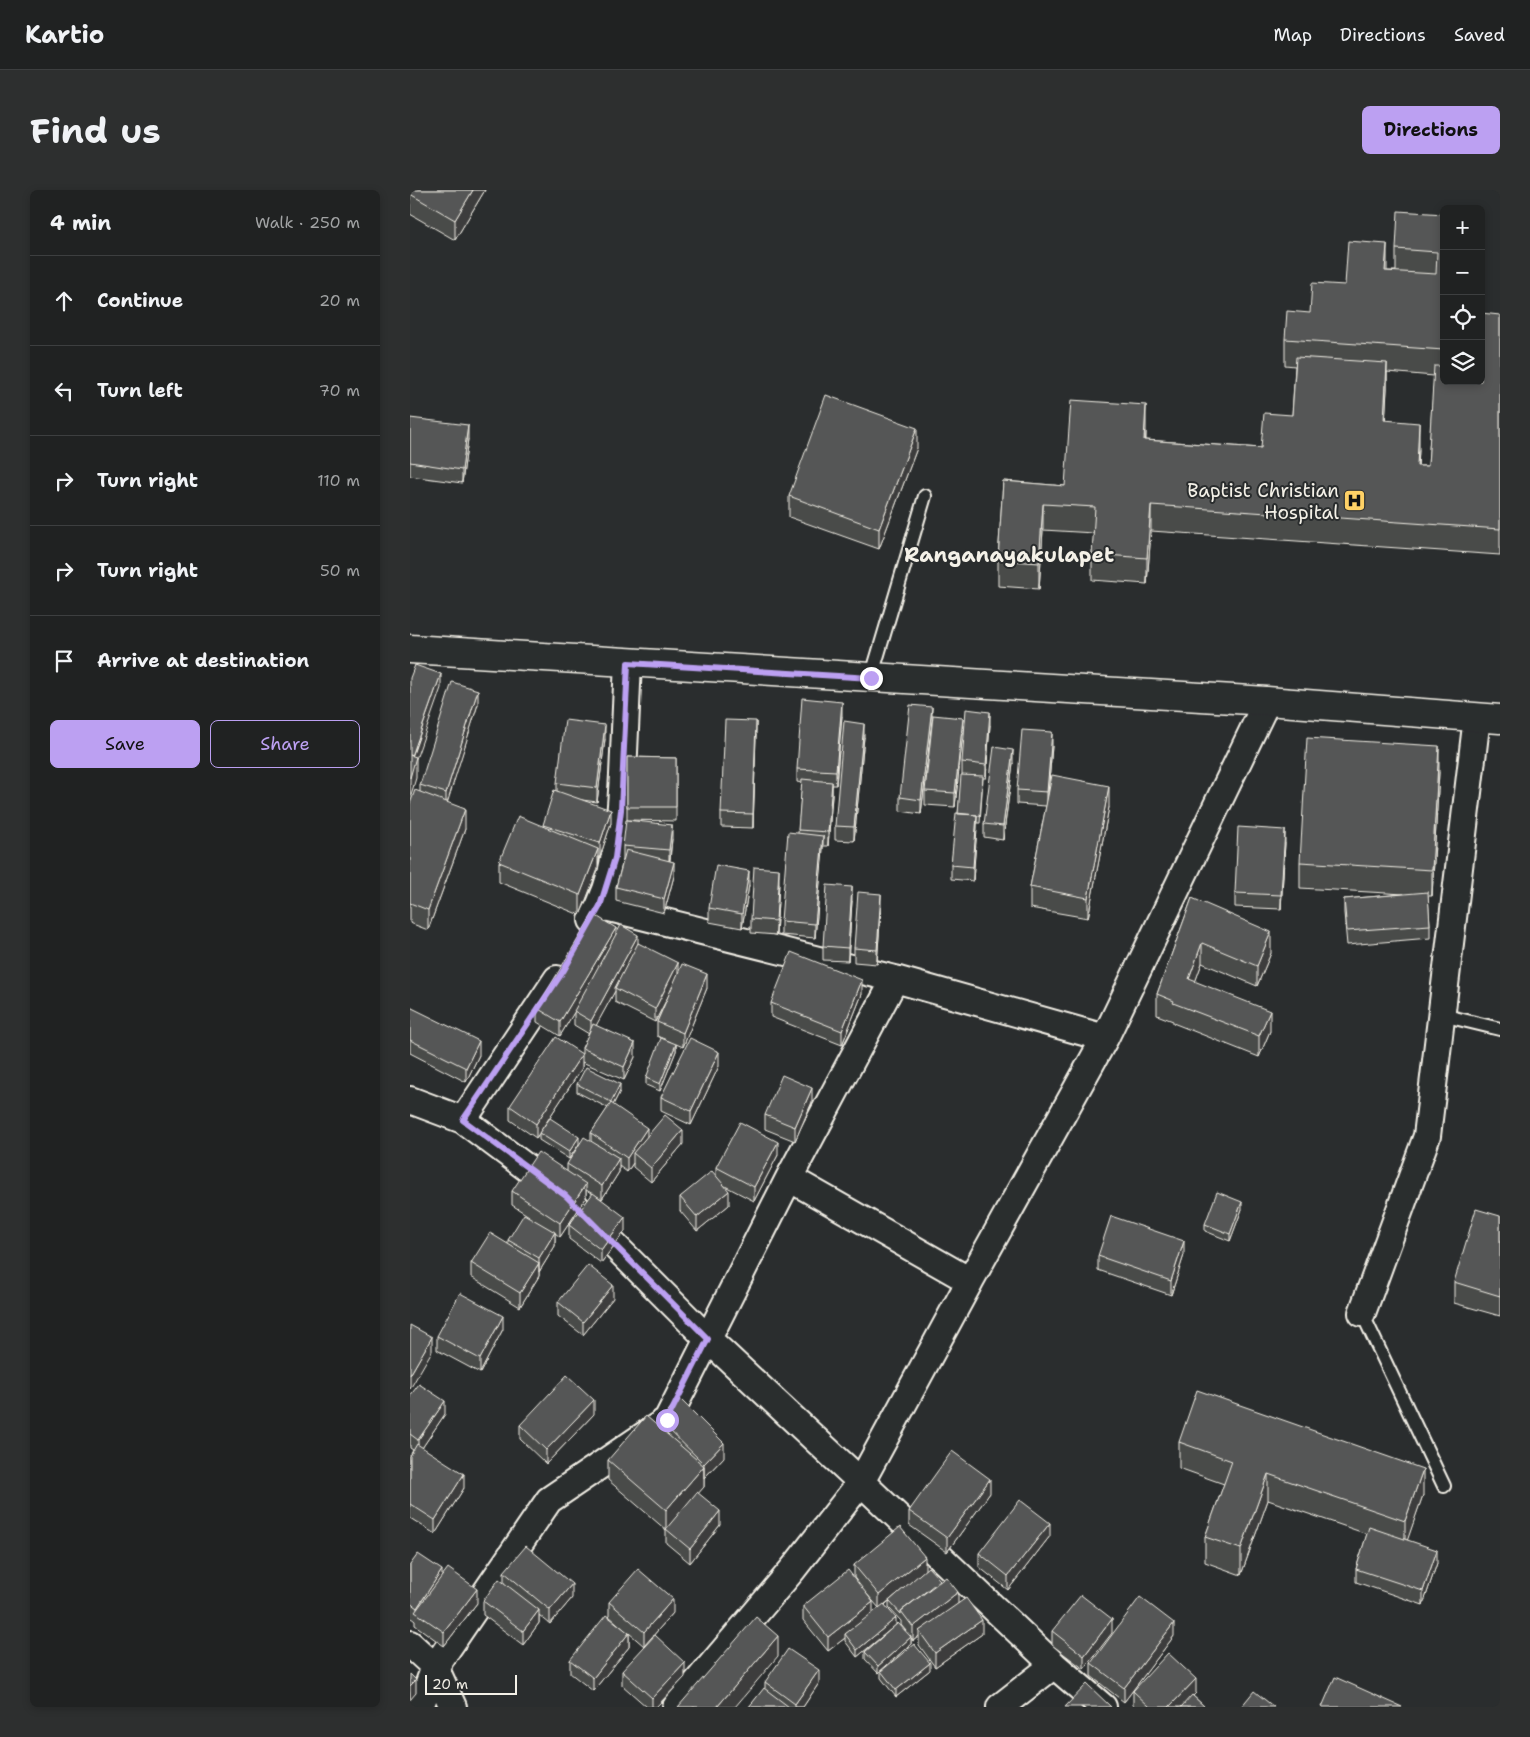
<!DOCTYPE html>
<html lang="en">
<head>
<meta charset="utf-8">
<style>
  :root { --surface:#202222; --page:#2d2f2f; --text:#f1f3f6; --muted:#a2a4a5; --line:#3d3f40; --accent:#bca0f2 }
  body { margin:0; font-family:"Shantell Sans",sans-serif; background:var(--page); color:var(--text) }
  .controls { position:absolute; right:15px; top:15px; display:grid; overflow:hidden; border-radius:8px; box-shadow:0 2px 8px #0003 }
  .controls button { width:45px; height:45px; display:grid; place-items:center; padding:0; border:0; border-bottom:1px solid var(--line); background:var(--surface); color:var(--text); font:25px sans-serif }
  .scale { position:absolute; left:15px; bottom:12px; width:92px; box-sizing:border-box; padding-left:5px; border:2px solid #f4f1e8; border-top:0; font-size:14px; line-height:18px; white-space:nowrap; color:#f4f1e8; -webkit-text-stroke:4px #2a2d2e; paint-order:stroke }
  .stop { position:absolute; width:15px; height:15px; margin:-11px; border:4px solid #bca0f2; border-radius:50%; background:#fff }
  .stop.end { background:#bca0f2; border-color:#fff; box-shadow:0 1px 5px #0008 }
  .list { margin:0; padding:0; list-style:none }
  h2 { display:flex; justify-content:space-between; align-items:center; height:65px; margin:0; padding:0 20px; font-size:21px }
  h2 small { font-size:16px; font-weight:400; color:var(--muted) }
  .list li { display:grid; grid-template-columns:32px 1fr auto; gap:15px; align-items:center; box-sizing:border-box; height:90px; padding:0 20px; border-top:1px solid var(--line) }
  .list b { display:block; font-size:19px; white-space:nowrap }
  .list em { font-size:16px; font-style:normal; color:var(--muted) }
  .actions { display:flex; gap:10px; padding:15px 20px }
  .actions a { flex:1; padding:11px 0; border:1px solid var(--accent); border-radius:8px; text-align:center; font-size:18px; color:var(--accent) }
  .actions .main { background:var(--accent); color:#111 }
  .icon { flex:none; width:28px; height:28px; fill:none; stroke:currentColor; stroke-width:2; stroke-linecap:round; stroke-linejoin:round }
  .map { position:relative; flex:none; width:1090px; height:1517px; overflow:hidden; border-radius:8px }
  header { display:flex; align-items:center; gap:30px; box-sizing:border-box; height:70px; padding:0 25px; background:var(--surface); border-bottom:1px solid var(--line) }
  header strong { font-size:24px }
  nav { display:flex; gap:28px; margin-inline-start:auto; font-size:18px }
  .intro { display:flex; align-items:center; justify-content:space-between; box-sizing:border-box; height:120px; padding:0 30px }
  h1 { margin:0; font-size:35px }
  .button { padding:12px 22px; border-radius:8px; background:var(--accent); color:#111; font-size:18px; font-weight:700 }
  main { display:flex; gap:30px; padding:0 30px }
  aside { flex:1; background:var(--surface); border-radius:8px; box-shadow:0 2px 8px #0003 }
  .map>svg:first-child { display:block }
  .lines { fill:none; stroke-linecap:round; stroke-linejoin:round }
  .lane-casing { stroke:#f4f1e8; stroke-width:16 }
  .street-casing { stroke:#f4f1e8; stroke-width:30 }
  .secondary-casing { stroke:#f4f1e8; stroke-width:31 }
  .lane { stroke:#2a2d2e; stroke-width:12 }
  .street { stroke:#2a2d2e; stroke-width:26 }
  .secondary { stroke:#2a2d2e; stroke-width:28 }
  .wall { fill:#494b4a; stroke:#f4f1e8; fill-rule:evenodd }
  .shaded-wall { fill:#3c3d3c; stroke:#f4f1e8 }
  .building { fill:#555756; stroke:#f4f1e8 }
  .route { stroke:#bca0f2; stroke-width:6 }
  .labels { text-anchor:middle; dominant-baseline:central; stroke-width:4; stroke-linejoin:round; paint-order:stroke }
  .poi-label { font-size:19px; fill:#f4f1e8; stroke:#2a2d2e; text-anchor:end }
  .quarter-label { font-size:21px; font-weight:bold; fill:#f4f1e8; stroke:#2a2d2e }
</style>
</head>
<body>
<header>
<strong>Kartio</strong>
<nav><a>Map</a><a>Directions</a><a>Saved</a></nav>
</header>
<div class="intro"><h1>Find us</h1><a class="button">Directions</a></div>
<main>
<aside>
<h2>4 min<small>Walk · 250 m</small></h2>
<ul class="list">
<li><svg class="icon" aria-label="ahead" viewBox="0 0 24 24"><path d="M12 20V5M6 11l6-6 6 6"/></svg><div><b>Continue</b></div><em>20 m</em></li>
<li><svg class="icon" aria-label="left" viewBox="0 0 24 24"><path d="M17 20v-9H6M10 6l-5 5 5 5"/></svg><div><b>Turn left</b></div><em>70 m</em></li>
<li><svg class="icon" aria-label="right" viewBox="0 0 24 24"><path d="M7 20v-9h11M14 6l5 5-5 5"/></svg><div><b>Turn right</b></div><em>110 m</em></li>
<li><svg class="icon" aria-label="right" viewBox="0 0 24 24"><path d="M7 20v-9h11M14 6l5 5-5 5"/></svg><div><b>Turn right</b></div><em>50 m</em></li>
<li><svg class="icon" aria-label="arrive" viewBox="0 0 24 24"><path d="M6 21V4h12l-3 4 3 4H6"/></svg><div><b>Arrive at destination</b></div></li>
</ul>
<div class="actions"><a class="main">Save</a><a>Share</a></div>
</aside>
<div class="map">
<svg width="1090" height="1517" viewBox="0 0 1090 1517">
  <rect width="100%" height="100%" fill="#2a2d2e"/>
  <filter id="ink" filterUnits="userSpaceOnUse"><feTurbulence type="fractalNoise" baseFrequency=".02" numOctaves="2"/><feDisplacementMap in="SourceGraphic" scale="10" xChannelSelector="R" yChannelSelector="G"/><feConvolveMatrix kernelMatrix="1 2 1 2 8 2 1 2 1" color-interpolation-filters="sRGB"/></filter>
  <g filter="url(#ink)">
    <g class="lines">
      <defs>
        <path id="lane" d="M461,488L515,306
          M1032,825L1090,839
          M952,1123L1034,1296"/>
        <path id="street" d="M191,716L485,789L695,848
          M182,730C208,686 210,634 213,585C215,547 216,510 218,473
          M0,910L53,930L156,1007L298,1149L451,1292L383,1379L266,1517
          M53,930L147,789
          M379,988L560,1091L451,1292L644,1475L693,1517
          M560,1091L695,848L857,511
          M952,1123L1017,946L1067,527
          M0,1454L25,1477L43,1517
          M10,1517L25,1477L139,1310L257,1230L379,988L485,789
          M590,1517L644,1475"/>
        <path id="secondary" d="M0,459L857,511L1090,529"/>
      </defs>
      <use href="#lane" class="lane-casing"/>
      <use href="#street" class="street-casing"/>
      <use href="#secondary" class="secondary-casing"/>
      <use href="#lane" class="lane"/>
      <use href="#street" class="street"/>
      <use href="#secondary" class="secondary"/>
    </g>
    <path class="wall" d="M0,0H75L45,50L0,24Z
      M1034,24V191L1090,125V365L741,341L737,394L682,390V364L684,343L633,340L629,399L588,396V370L593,291L655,296L736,241V250L851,258L882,225L885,176L875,175V149L900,123L935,95L977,81H986V59ZM977,182L1024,186L1018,276H1008L1009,259L975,231L977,199Z
      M0,231L58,249L52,293L0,286Z
      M507,258L469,359L379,327V306Z
      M68,514L37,612L55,639L18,740L0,733V614L10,602V595Z
      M432,526L426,595H422V606L418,656H413L405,748L371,745V731L388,643L392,593L387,592V579Z
      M522,531L511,624L490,621V607Z
      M580,535L576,588H573L570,633H567L563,691L541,689V675L548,624L552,585V572Z
      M553,542L545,617L515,615V601Z
      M346,545L343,638L311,637V623Z
      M454,547L444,651L425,650V636Z
      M195,549L187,612L172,610L201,633L190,667H188V679L170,725L89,692V672L133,636L147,602V593Z
      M642,556L638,605L699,617L678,728L620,718V697L636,616L607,614V600Z
      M217,567L266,568V631L217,630Z
      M603,573L593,650L574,647V634Z
      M1029,582L1022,706H1018L1020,735V748L937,755L934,723V709L994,704L890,698V672Z
      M262,649L260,671L264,686L254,723L206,711V697L213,670V656Z
      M875,653L871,719L825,717V703Z
      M369,693L366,745L341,743V729Z
      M339,695L332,738L299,732V718Z
      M782,708L861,763L847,796L792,773L785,792L860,841L849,867L763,833V831L747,825V804Z
      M442,711L438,771L413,770V756Z
      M471,718L467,774L444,772V758Z
      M206,745L228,753L268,784L297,798L273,857L266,854V861L250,901L236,895V888L261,852L247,846V832L258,806L245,832L205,812V801L186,835L225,867L214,890L172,872V878L126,948L100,930V916L172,864V858L179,844L164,835V822L150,846L127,832V818Z
      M452,804L432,855L361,827V813Z
      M0,817L69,865L56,892L0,863Z
      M309,876L281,935L251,921V907Z
      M167,894L210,901L203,915L237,946L273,954L241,992L223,977V973L217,982L209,976V982L192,1009L185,1005L215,1041L191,1073L159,1049V1035L183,1004L176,1000V1008L150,1047L145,1043V1056L129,1082V1086L110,1117L61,1087V1073L98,1054V1050L119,1026L102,1015V1001L157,981V974L181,951V943L198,918L167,902Z
      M402,912L385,951L355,939V925Z
      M129,943L169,954L159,969L129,950Z
      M368,965L344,1011L313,995L319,1015L287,1041L270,1021V1007L306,986V977Z
      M832,1019L820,1051L795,1041V1034Z
      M1090,1026V1126L1044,1113V1092Z
      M774,1065L761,1105L688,1080V1066Z
      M203,1108L173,1145L148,1126V1112Z
      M93,1139L70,1183L27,1160V1146Z
      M0,1206L35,1224L12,1258L54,1298L25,1344L0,1328V1266L3,1260L0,1258Z
      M184,1224L136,1274L110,1249V1235Z
      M249,1230L314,1267L294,1288V1297L288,1303L310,1335L280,1373L256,1353V1340L198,1290V1270L249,1238Z
      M769,1252L1013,1305L997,1350L1027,1373L1013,1415L946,1392V1379L957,1344L858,1310L831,1385L795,1372V1347L814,1294L769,1278Z
      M580,1303L537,1362L499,1335V1321Z
      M640,1346L598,1400L569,1377V1363Z
      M0,1375L32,1386L67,1413L34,1456L5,1435V1431L0,1427Z
      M444,1375L515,1379L530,1392L548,1413L572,1444L525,1477L509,1455V1446L503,1451L501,1448V1454L468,1483L455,1469V1462L479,1441L447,1467L435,1451V1448L418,1461L393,1430V1416L444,1388ZM456,1403L469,1418L463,1422ZM479,1411V1418L491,1431V1435L496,1441L486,1435L475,1415Z
      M94,1382L162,1408L140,1434L129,1425V1433L113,1455L73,1425V1411L94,1393Z
      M199,1412L263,1423L234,1456L219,1443V1457L183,1501L160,1483V1470L216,1441L199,1426Z
      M702,1429L674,1479L642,1455V1441Z
      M764,1446L714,1512L681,1486V1473Z
      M520,1480L486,1507L471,1488V1481Z
      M212,1481L275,1487L246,1517H237L212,1495Z
      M355,1492L409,1493L393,1517H339L355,1498Z
      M723,1501L786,1503L783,1506L795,1517H725L723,1515Z"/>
    <path class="shaded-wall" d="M63,0H75L45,50V30Z
      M977,54V80L975,106V81Z
      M977,173V199L974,256V230Z
      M736,215V241L734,276V250Z
      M1009,233V259L1007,302V276Z
      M58,235V249L52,293V280Z
      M507,238V258L469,359V339Z
      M633,314V340L629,399V373Z
      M741,315V341L737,394V368Z
      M31,484V498L6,569V588L0,608V588L2,567Z
      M68,500V514L36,617V603Z
      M432,512V526L426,595V581Z
      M522,517V531L511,624V610Z
      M580,522V535L576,588V575Z
      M553,528V542L545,617V603Z
      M346,531V545L343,638V624Z
      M454,534V547L444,651V637Z
      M195,535V549L187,612V598Z
      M642,542V556L637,616V602Z
      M1029,556V582L1022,706V680Z
      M603,560V573L593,650V636Z
      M422,592V606L418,656V642Z
      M699,596V617L678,728V708Z
      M55,619V639L18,740V720Z
      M201,620V633L190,667V653Z
      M567,625V639L563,691V677Z
      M262,635V649L259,674V660Z
      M875,640V653L871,719V705Z
      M413,646V660L405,748V734Z
      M188,659V679L170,725V705Z
      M264,672V686L254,723V709Z
      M369,679V693L366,745V731Z
      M339,681V695L332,738V724Z
      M442,697V711L438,771V758Z
      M471,704V718L467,774V760Z
      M206,738V752L150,846V832Z
      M861,742V763L847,796V776Z
      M228,745V758L205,798V801L181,845V831Z
      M792,753V773L779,809V789Z
      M268,773V787L245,832V819Z
      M297,784V798L273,857V843Z
      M452,790V804L432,855V841Z
      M860,821V841L849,867V846Z
      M69,851V865L56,892V878Z
      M225,853V867L214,890V877Z
      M266,854V861L250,901V894Z
      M309,862V876L281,935V921Z
      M172,864V878L126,948V934Z
      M210,894V901L201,919V912Z
      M402,898V912L385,951V937Z
      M237,938V952L223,963V973L217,982V968Z
      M273,940V954L241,992V978Z
      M169,947V954L159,969V962Z
      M368,952V965L344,1011V997Z
      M209,968V982L192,1009V996Z
      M176,994V1008L150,1047V1033Z
      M319,1001V1015L287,1041V1027Z
      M832,1012V1019L820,1051V1044Z
      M215,1027V1041L191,1073V1060Z
      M145,1042V1056L129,1082V1068Z
      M774,1051V1065L761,1105V1091Z
      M129,1073V1086L110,1117V1103Z
      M203,1095V1108L173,1145V1132Z
      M93,1126V1139L70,1183V1169Z
      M22,1147V1161L0,1199V1185Z
      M184,1210V1224L136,1274V1260Z
      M35,1211V1224L8,1264V1250Z
      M314,1253V1267L294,1288V1274Z
      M294,1276V1297L256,1340V1320Z
      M1013,1279V1305L995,1357V1331Z
      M54,1284V1298L25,1344V1330Z
      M858,1284V1310L831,1385V1359Z
      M580,1289V1303L537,1362V1348Z
      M310,1321V1335L280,1373V1359Z
      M640,1333V1346L598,1400V1386Z
      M1027,1360V1373L1013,1415V1401Z
      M515,1367V1381L469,1419V1405Z
      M32,1380V1394L7,1423V1418Z
      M162,1394V1408L140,1434V1420Z
      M67,1399V1413L34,1456V1442Z
      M548,1402V1416L509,1441V1446L503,1451V1437Z
      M263,1409V1423L234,1456V1442Z
      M463,1412V1426L435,1444V1448L418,1461V1447Z
      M129,1420V1433L113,1455V1441Z
      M486,1428V1435L447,1467V1460Z
      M702,1429V1443L674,1479V1466Z
      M572,1430V1444L525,1477V1463Z
      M764,1433V1446L714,1512V1498Z
      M219,1443V1457L183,1501V1488Z
      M368,1446V1466L325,1517H307Z
      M501,1447V1454L468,1483V1476Z
      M275,1473V1487L246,1517H242V1508Z
      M520,1473V1480L486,1507V1500Z
      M409,1480V1493L393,1517H385V1514Z
      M786,1489V1503L772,1517H759Z
      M6,1490V1503L0,1510V1496Z"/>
    <path class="building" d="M3,0H63L45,30L0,4Z
      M988,21L1034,24V160L875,149L877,121L900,123L902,93L935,95L938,51L977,54L975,81L1026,84L1027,62L986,59Z
      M1071,123L1090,125V339L741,315L737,368L682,364L685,317L633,314L629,373L588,370L593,291L655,296L661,210L736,215L734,250L851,258L854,223L882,225L886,167L977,173L974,230L1009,233L1007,276H1018L1024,176H1034V191H1071Z
      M416,205L507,238L469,339L379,306Z
      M0,228L58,235L52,280L0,272Z
      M5,475L31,484L2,566L0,565V488Z
      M42,492L68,500L36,603L10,595Z
      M392,508L432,512L426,581L387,579Z
      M500,515L522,517L511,610L490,607Z
      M556,519L580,522L576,575L552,572Z
      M523,525L553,528L545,603L515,601Z
      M155,530L195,535L187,598L147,593Z
      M315,530L346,531L343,624L311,623Z
      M434,531L454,534L444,637L425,636Z
      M612,540L642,542L637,602L607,600Z
      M897,548L1029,556L1022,680L890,672Z
      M584,557L603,560L593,636L574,634Z
      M0,565L6,567L0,588Z
      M217,567L266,568V617H217Z
      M551,585L573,586L570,626H567V625L548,624Z
      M642,585L699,596L678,708L620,697Z
      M392,589L422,592L418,642L388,640Z
      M5,600L55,619L18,720L0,713V614Z
      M144,600L201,620L190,653L133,635Z
      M546,623L567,625L563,677L541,675Z
      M108,626L188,659L170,705L89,672Z
      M216,630L262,635L259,660L213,656Z
      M828,637L875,640L871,705L825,703Z
      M378,642L413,646L405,734L371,731Z
      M216,660L264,672L254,709L206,697Z
      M306,675L339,681L332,724L299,718Z
      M344,677L369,679L366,731L341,729Z
      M417,695L442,697L438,758L413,756Z
      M448,702L471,704L467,760L444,758Z
      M1018,702L1020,735L937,741L934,709Z
      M782,708L861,742L847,776L792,753L779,789L860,821L849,846L763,813L764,811L747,804Z
      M183,724L206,738L150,832L127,818Z
      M211,735L228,745L181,831L164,821Z
      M228,753L268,773L245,819L205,798Z
      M381,762L452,790L432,841L361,813Z
      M272,774L297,784L273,843L247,832Z
      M0,817L69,851L56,878L0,850Z
      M183,834L225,853L214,877L172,858Z
      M146,847L172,864L126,934L100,916Z
      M251,848L266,854L250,894L236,888Z
      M280,848L309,862L281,921L251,907Z
      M176,877L210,894L201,912L167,894Z
      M372,885L402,898L385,937L355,925Z
      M201,913L237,938L217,968L181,943Z
      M255,925L273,940L241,978L223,963Z
      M140,928L169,947L159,962L129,943Z
      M330,932L368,952L344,997L306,977Z
      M174,947L209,968L192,996L157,974Z
      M128,962L176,994L150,1033L102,1001Z
      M302,981L319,1001L287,1027L270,1007Z
      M807,1002L832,1012L820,1044L795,1034Z
      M183,1003L215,1027L191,1060L159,1035Z
      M1066,1019L1090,1026V1106L1044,1092Z
      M114,1024L145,1042L129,1068L98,1050Z
      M701,1026L774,1051L761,1091L688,1066Z
      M80,1043L129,1073L110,1103L61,1073Z
      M178,1075L203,1095L173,1132L148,1112Z
      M50,1103L93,1126L70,1169L27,1146Z
      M0,1135L22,1147L0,1185Z
      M157,1185L184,1210L136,1260L110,1235Z
      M9,1194L35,1211L8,1250L0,1244V1206Z
      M787,1200L1013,1279L995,1331L858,1284L831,1359L795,1347L822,1271L769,1252Z
      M270,1209L314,1253L294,1274L249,1230Z
      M236,1226L294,1276L256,1320L198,1270Z
      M7,1254L54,1284L25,1330L0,1314V1266Z
      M542,1261L580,1289L537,1348L499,1321Z
      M287,1302L310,1321L280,1359L256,1339Z
      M610,1310L640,1333L598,1386L569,1363Z
      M490,1337L515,1367L469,1405L444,1375Z
      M959,1337L1027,1360L1013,1401L946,1379Z
      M116,1356L162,1394L140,1420L94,1382Z
      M8,1364L32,1380L7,1418L0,1413V1375Z
      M518,1377L530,1390L514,1403L491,1421V1424L479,1411Z
      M38,1378L67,1399L34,1442L5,1422Z
      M228,1379L263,1409L234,1442L199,1412Z
      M438,1380L463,1412L418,1447L393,1416Z
      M536,1387L548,1402L503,1437L491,1421Z
      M89,1389L129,1420L113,1441L73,1411Z
      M671,1405L702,1429L674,1466L642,1441Z
      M730,1407L764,1433L714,1498L681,1473Z
      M556,1408L572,1430L525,1463L509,1441Z
      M474,1414L486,1428L447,1460L435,1444Z
      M196,1425L219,1443L183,1488L160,1470Z
      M346,1427L368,1446L307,1517H268Z
      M488,1433L501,1447L468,1476L455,1462Z
      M245,1445L275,1473L242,1508L212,1481Z
      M504,1454L520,1473L486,1500L471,1481Z
      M378,1459L409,1480L385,1514L355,1492Z
      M758,1463L786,1489L759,1517H740L723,1501Z
      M0,1484L6,1490L0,1496Z
      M925,1487L992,1517H912Z
      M677,1494L701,1517H655Z
      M354,1498L379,1517H339Z
      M844,1501L864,1517H831Z
      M782,1505L795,1517H771Z"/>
  </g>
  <g class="lines" filter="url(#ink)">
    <path class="route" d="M257,1230L298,1149L156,1006L53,930L154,780L190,716L205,668L211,620L218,473L461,488"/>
  </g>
  <defs>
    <symbol id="hospital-square" viewBox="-11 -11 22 22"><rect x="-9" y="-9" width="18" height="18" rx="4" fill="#ffd166" stroke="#2a2d2e"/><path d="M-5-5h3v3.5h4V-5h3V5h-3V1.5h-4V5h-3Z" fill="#111"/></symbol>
  </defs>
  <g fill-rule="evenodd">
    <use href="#hospital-square" x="932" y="298" width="25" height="25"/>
  </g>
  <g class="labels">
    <g class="poi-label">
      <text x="929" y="300">Baptist Christian<tspan x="929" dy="22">Hospital</tspan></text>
    </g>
    <g class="quarter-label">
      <text x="599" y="365">Ranganayakulapet</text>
    </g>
  </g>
</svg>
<div class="controls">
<button>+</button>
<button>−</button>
<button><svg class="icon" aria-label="locate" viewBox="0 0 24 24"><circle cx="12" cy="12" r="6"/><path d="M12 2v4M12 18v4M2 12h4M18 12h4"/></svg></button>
<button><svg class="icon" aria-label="layers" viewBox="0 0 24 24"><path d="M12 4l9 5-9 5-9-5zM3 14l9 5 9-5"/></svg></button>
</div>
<div class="scale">20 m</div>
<div class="stop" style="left:257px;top:1230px"></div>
<div class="stop end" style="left:461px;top:488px"></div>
</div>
</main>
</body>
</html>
